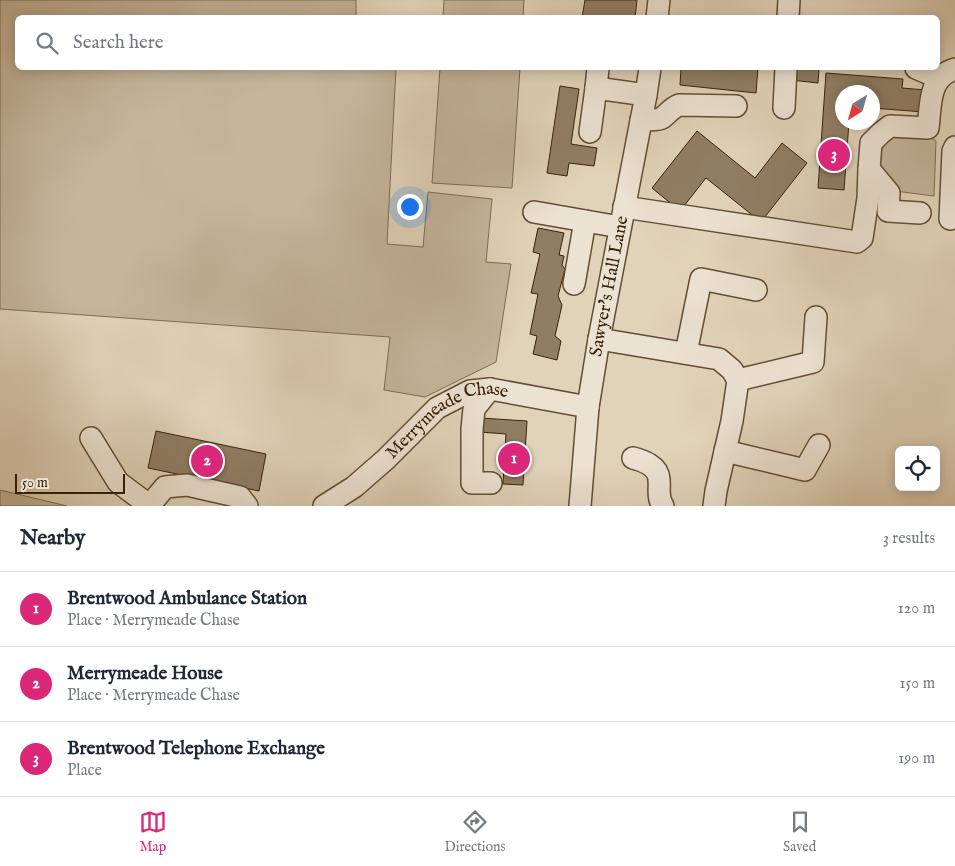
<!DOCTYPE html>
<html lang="en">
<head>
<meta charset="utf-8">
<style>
  :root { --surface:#fff; --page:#f2f2f3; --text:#1f2937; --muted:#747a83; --line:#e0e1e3; --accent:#db2777 }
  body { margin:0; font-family:"IM FELL English",serif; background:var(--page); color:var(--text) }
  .controls { position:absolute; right:15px; bottom:15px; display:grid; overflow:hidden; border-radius:8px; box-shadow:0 2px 12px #0003 }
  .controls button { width:45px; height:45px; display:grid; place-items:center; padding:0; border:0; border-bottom:1px solid var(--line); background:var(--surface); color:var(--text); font:25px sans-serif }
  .compass { position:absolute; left:835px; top:85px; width:45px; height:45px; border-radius:50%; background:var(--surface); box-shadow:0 2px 12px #0003; rotate:217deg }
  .scale { position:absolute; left:15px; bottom:12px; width:110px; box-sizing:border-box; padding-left:5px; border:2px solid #392207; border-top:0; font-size:14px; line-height:18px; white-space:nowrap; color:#392207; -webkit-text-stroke:4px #ece2d2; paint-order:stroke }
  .you { position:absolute; left:409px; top:206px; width:18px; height:18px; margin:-12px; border:4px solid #fff; border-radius:50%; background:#1a73e8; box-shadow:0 0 0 8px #1a73e833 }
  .badge { display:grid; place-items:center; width:32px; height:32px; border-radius:50%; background:var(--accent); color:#fff; font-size:16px; font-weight:700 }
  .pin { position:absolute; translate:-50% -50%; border:2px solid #fff; box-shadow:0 1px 5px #0006 }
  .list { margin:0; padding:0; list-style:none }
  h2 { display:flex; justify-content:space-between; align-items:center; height:65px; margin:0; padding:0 20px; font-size:21px }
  h2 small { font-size:16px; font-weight:400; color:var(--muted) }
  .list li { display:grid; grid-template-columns:32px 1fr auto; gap:15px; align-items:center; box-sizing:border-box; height:75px; padding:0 20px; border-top:1px solid var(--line) }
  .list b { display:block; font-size:19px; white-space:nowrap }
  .list p { margin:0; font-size:16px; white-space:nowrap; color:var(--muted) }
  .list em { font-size:16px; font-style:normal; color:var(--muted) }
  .icon { flex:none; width:28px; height:28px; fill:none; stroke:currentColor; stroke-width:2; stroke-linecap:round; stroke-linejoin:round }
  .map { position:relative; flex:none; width:955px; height:506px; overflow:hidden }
  .search { position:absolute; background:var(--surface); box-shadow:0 2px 12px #0003; left:15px; right:15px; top:15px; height:55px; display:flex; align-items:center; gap:12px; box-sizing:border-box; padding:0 18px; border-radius:8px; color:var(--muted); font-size:19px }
  .sheet { height:290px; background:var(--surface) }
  nav { display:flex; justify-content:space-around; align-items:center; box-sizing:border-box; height:70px; border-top:1px solid var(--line); background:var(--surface); font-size:14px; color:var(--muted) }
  nav a { display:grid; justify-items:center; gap:2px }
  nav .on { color:var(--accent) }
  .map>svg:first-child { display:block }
  .green { fill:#c4b59c; stroke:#7e6c52 }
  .building { fill:#907e64; stroke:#392207 }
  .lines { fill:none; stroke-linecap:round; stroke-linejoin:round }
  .minor-casing { stroke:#634e34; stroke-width:24 }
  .minor { stroke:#ece2d2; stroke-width:21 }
  .labels { text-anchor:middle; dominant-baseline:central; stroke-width:5; stroke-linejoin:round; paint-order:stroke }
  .street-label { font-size:18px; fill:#392207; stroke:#ece2d2 }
</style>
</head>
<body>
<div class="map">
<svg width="955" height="506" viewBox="0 0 955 506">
  <rect width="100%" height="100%" fill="#e1d3ba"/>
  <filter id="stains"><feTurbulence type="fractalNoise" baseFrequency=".004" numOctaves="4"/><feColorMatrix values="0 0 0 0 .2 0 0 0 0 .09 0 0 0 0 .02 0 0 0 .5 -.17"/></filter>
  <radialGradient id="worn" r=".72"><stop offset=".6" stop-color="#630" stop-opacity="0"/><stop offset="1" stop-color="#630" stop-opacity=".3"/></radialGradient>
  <path class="green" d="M0,0H356V17L18,18V68H396L387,244L423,247L428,192L492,199L486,262L511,264L496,362L425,397L384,390L390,337L0,309Z
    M444,0H524L523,17H443Z
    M440,68H520L512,188L432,183Z
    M928,135L936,141L934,196L895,191L878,172L881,145L890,136Z
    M0,490L67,506H0Z"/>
  <path class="building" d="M585,0H637L635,18H582Z
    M681,68H758L756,93L680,85Z
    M792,68H819L818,83L791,80Z
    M826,73L903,79L902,88L926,90L924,112L872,108V92H842V122H849L844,190L818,188Z
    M560,86L579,89L571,144L597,148L594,166L569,163L567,176L547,173Z
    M697,131L755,178L782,143L807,163L761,222L706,178L680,211L652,188Z
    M538,228L564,233L559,255L564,256L562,265L565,269L558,296L562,305L555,336L561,341L557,360L533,354L537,336L530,334L538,294L531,293L540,254L533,252Z
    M481,418L527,421L523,485L503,484L506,434L480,432Z
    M156,431L266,454L259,491L148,468Z"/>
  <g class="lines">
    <defs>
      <g id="minor">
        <path d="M657,18L659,0"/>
        <path d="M788,18L789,0"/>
        <path d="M916,68L939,78"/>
        <path d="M596,88L598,68"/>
        <path d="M784,108L786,68"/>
        <path d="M641,120C647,119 657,121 662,118C668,114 671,108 679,105L736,106"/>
        <path d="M590,132L596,88L646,95"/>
        <path d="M869,169L889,193L888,211L920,213"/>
        <path d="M624,207L857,242L862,238L868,198L869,169L871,143L881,133L890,126L928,128C931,105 928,77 955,69"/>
        <path d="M534,212L620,227"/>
        <path d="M950,219L953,151L955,147"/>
        <path d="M574,284L585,221"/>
        <path d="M599,339L719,359L732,370L738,380L732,421L716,491L714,506"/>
        <path d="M686,353L701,279L756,290"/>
        <path d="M738,380L813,362L816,317"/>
        <path d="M490,389L474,409L472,429V483H491"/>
        <path d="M91,438L118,482L150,506"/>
        <path d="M725,451L805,470L819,445"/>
        <path d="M633,458C644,461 658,466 659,479C660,490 657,497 663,506"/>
        <path d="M149,506L165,487L187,485L240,497L247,506"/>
        <path id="s1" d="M324,506L354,487L385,460L437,408L470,391L490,389L588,407"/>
        <path id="s2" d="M580,506L588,407L599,339L646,95L650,68"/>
      </g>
    </defs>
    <use href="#minor" class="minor-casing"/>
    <use href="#minor" class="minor"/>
  </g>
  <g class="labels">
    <g class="street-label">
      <text stroke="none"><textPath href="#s2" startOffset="222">Sawyer's Hall Lane</textPath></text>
      <text stroke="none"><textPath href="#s1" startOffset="154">Merrymeade Chase</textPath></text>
    </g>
  </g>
  <rect width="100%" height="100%" filter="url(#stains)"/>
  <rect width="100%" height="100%" fill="url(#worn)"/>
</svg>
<div class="controls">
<button><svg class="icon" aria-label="locate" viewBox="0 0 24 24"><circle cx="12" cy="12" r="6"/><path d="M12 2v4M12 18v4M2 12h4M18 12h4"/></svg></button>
</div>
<svg class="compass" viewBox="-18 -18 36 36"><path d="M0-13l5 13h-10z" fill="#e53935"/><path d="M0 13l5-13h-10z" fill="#747a83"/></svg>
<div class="scale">50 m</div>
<div class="you"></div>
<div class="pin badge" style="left:514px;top:459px">1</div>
<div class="pin badge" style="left:207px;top:461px">2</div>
<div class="pin badge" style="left:834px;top:155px">3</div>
<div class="search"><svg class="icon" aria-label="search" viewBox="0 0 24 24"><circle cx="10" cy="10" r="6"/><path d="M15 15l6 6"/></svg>Search here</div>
</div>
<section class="sheet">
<h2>Nearby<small>3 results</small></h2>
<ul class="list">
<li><span class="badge">1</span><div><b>Brentwood Ambulance Station</b><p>Place · Merrymeade Chase</p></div><em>120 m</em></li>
<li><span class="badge">2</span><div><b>Merrymeade House</b><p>Place · Merrymeade Chase</p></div><em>150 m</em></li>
<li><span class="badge">3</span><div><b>Brentwood Telephone Exchange</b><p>Place</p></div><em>190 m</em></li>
</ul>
</section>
<nav>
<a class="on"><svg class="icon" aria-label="map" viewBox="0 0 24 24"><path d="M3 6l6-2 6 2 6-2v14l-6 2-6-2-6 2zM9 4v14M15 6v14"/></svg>Map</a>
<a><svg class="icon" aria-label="directions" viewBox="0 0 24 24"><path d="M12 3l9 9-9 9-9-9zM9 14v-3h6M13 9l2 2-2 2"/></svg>Directions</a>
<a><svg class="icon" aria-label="saved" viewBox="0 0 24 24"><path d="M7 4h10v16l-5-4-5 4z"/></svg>Saved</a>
</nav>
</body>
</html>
